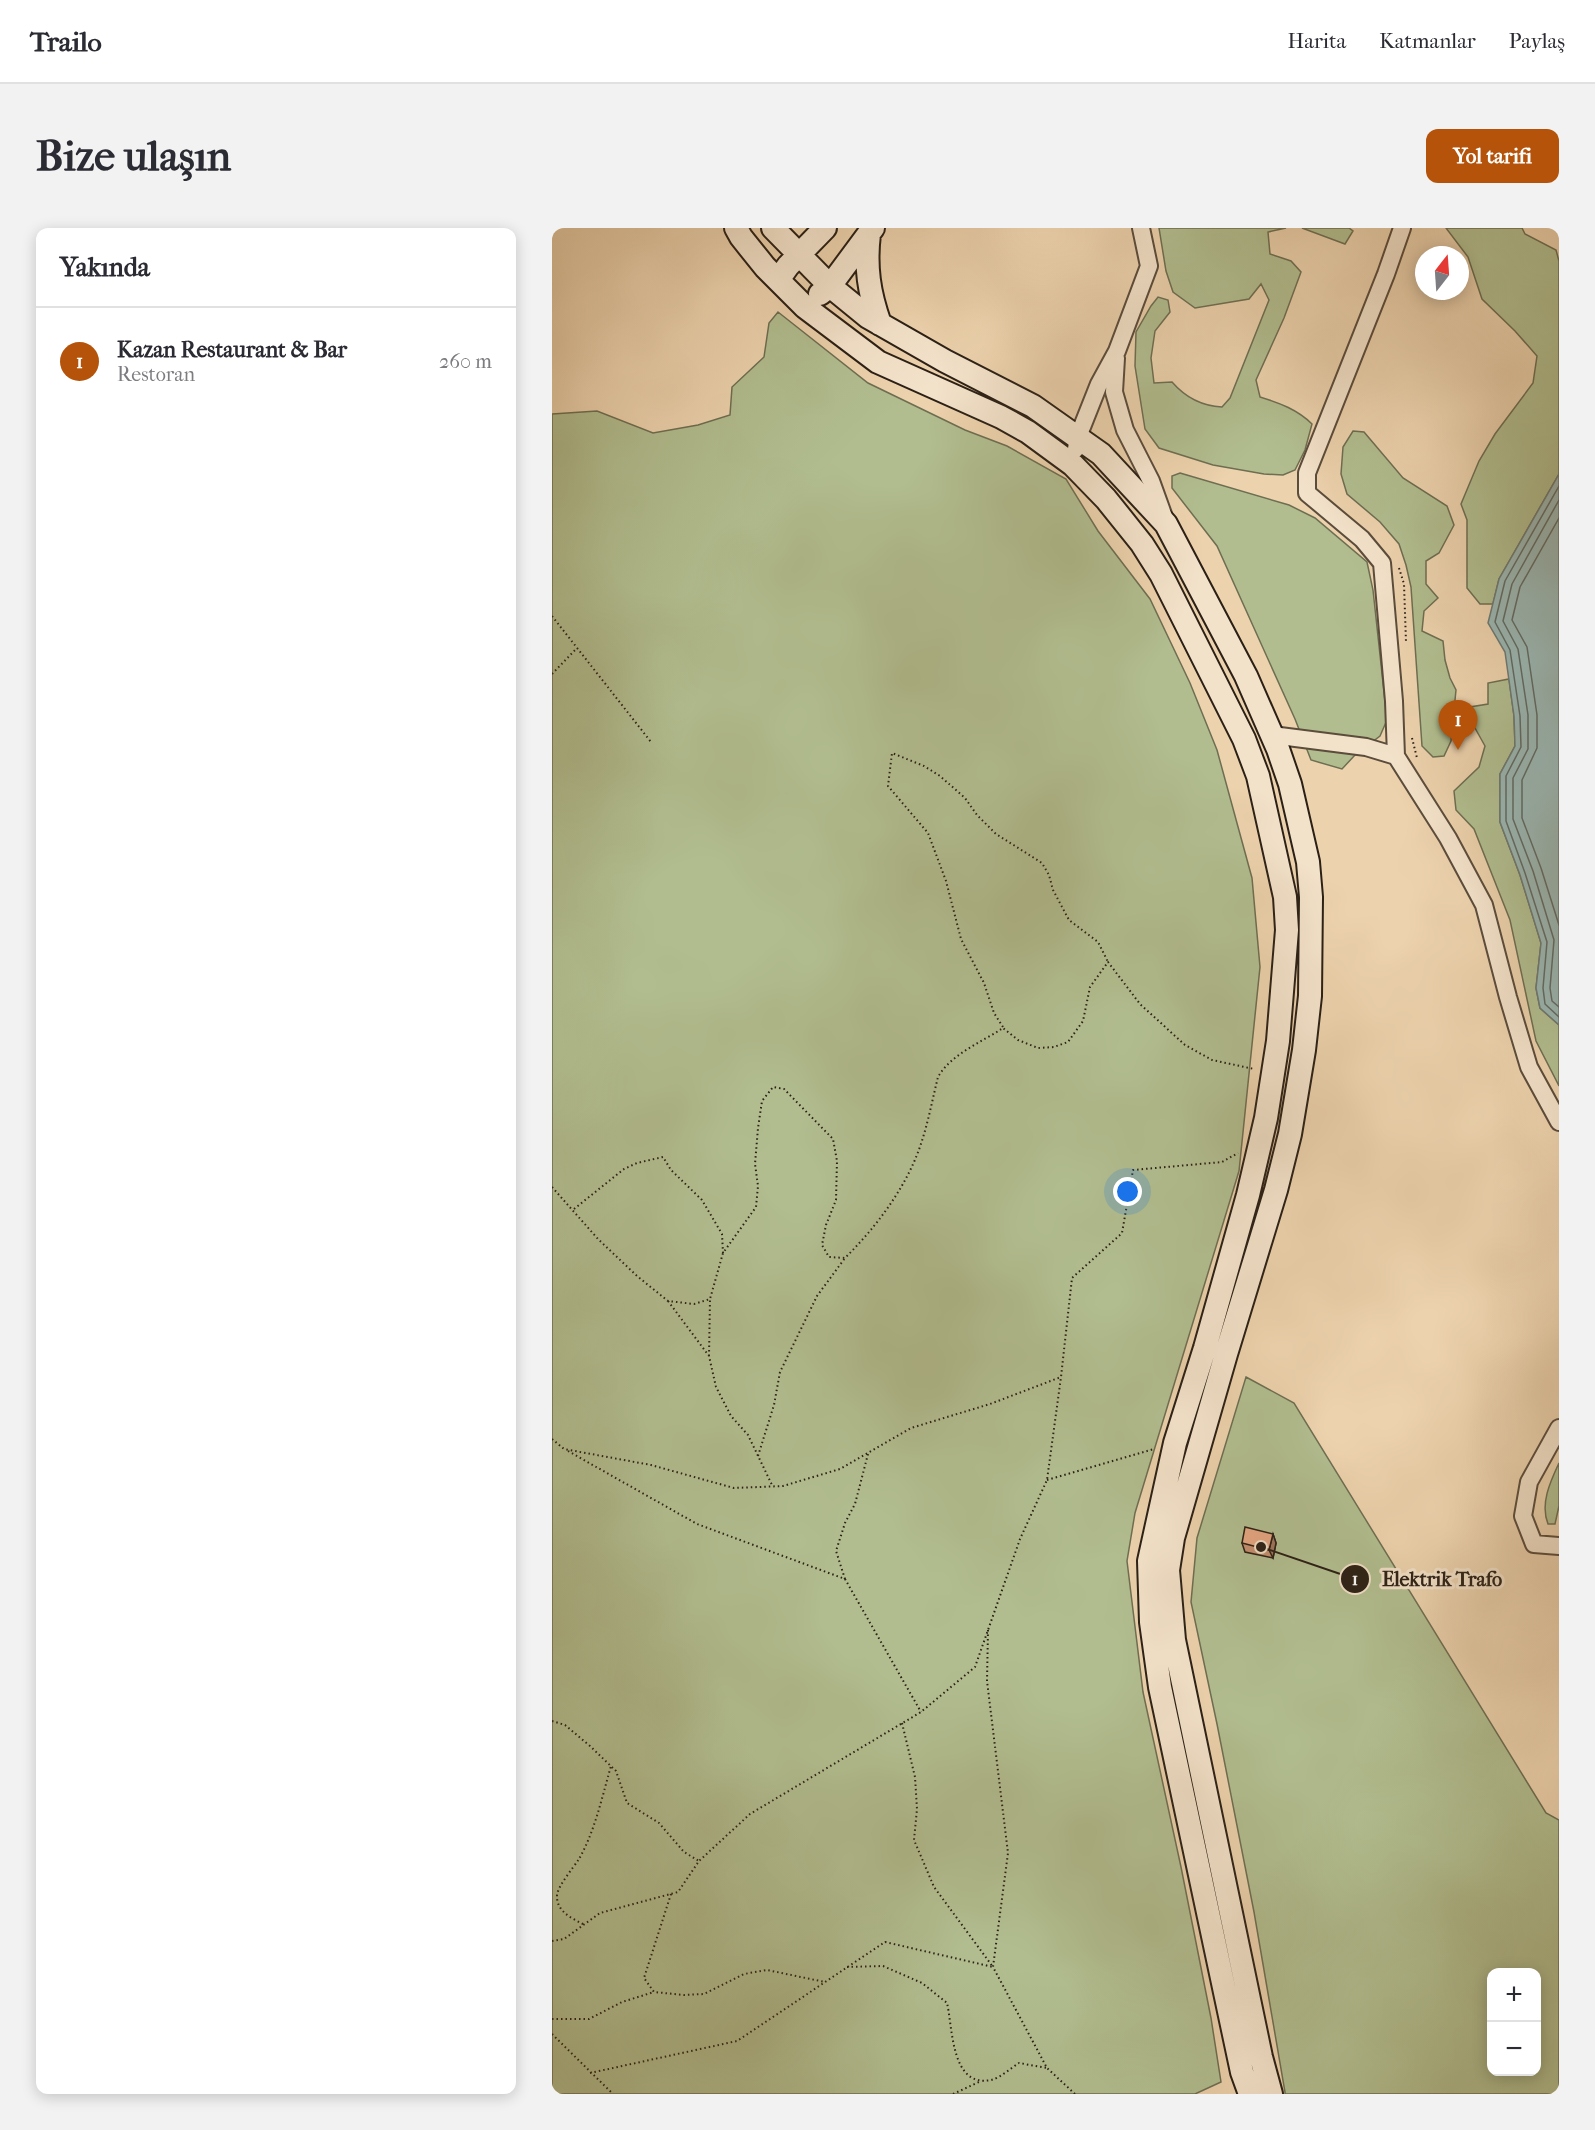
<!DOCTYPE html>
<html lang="tr">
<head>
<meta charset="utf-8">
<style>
  :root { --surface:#fff; --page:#f2f2f3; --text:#2b2b33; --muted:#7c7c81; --line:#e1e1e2; --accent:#b45309 }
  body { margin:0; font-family:"IM FELL French Canon",serif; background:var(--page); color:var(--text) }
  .controls { position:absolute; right:18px; bottom:18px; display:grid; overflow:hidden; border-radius:12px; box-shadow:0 3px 15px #0003 }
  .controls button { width:54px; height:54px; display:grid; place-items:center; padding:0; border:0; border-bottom:2px solid var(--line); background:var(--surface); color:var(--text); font:30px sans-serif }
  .compass { position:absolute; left:863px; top:18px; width:54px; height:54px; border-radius:50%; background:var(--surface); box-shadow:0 3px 15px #0003; rotate:17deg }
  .you { position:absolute; left:576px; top:964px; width:21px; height:21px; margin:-15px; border:4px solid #fff; border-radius:50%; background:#1a73e8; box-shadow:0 0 0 9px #1a73e833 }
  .badge { display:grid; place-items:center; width:39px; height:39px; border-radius:50%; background:var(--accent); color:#fff; font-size:20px; font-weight:700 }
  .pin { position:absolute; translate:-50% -50px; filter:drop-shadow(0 2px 3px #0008) }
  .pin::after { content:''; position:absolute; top:32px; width:21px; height:18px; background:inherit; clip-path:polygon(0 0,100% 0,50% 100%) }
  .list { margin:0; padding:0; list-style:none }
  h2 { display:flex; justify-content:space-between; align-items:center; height:78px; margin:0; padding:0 24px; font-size:26px }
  h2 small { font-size:20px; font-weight:400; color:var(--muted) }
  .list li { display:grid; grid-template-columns:39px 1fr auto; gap:18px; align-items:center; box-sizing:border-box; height:108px; padding:0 24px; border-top:2px solid var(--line) }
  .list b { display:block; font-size:22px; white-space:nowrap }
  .list p { margin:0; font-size:20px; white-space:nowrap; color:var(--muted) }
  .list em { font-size:20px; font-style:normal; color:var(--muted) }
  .map { position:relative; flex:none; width:1007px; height:1866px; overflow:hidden; border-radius:12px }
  header { display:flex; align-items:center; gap:36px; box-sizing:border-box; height:84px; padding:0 30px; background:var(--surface); border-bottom:2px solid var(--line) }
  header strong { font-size:28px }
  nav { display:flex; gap:33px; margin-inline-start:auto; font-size:21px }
  .intro { display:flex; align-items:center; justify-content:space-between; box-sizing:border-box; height:144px; padding:0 36px }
  h1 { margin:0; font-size:42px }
  .button { padding:15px 27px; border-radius:12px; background:var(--accent); color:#fff; font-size:21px; font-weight:700 }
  main { display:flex; gap:36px; padding:0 36px }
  aside { flex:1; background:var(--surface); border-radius:12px; box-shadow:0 3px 15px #0003 }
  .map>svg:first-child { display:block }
  .green { fill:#b1bd8f; stroke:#6e6e52; stroke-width:1.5; fill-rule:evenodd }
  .water { fill:#9ab6b2; stroke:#6e7a74; stroke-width:1.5 }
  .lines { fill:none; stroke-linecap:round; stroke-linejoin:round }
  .shore { stroke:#626b64; stroke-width:1.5 }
  .minor-casing { stroke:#5b4c3c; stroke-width:20 }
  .secondary-casing { stroke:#2b2016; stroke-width:26 }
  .path { stroke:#2b2016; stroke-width:2; stroke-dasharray:1.5 3; stroke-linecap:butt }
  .minor { stroke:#f3e2ca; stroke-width:16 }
  .secondary { stroke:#f3e2ca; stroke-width:22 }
  .wall { fill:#c69071; stroke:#2b2016; stroke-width:1.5 }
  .shaded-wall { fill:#a1755c; stroke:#2b2016; stroke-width:1.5 }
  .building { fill:#e6a783; stroke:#2b2016; stroke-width:1.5 }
  .leader { fill:none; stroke:#2b2016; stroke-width:2 }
  .callout-dot { fill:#2b2016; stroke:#f3e2ca; stroke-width:2 }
  .mark-label { font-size:18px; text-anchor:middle; font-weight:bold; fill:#fff }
  .callout-label { font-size:20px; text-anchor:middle; font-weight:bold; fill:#2b2016; stroke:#f3e2ca; stroke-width:6; stroke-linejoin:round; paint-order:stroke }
</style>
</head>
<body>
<header>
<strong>Trailo</strong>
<nav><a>Harita</a><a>Katmanlar</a><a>Paylaş</a></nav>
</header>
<div class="intro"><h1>Bize ulaşın</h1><a class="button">Yol tarifi</a></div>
<main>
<aside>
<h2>Yakında<small></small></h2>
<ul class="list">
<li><span class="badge">1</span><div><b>Kazan Restaurant &amp; Bar</b><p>Restoran</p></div><em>260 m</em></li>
</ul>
</aside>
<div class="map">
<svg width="1007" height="1866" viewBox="0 0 1007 1866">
  <rect width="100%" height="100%" fill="#ecd2ad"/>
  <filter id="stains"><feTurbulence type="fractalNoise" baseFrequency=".00333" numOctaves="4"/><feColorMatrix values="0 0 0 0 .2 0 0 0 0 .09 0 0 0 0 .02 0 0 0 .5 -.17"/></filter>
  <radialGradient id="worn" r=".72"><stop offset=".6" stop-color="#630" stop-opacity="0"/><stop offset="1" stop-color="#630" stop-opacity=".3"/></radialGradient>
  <path class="green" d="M607,0H734L716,4L718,26L739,33L749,44L732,90L704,152L708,169C728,175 746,182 760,196L753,222L743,242L731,247L712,246L661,237L607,220L593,201L583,138L584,104L599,78L606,69L616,72L618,84L603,103L599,130L602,155L620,154C633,169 650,178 670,179L678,170L717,72L709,56L697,71L643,80L621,64L614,43Z
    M750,0H797L801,3L793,16Z
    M894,0H970L973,6L1004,22L1007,33V246L947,351L941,376H928L915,360V292L909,276L927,233L943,206L981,155L985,128L963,103L930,71L916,29Z
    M226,84L316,155L413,202L455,218L514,251L546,303L598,371L638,455L665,522L700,650L708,739L687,943L583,1285L575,1333L591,1464L629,1639L659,1790L669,1854L643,1866H0V186L45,183L101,205L146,197L178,187L180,159L212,129L217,95Z
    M801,203L812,204L851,250L895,278L902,297L887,325L874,333V356L886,370L872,383L870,403L891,413L893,432L898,450L904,462L899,513L892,528L881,529L870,518L859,359L854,337L847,316L828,294L795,266L789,246L791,219Z
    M628,245L737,277L763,290L815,334L821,362L835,492L828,508L803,527L790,541L759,532L743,491L665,318L620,260V248Z
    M957,451L962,488L963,518L948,546V594L968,647L989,715L984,760L988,780L1007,797V858L984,813L958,692L922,601L904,582L902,563L927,539L933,518L918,491V479L936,476V455Z
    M694,1149L742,1175L994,1585L1007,1592V1866H733V1864L702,1684L665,1496L639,1374L645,1310ZM939,1744H984V1844H939Z
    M1007,1235V1278L1003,1296H996C988,1276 998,1254 1007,1235Z"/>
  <path class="water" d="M1007,246V797L988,780L984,760L989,715L968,647L948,594V546L963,518L962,488L953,424L936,395L947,351Z"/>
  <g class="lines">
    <path class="shore" d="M1007,258L953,353L943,394L958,422L968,488L969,519L954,548V593L973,645L995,714L991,760L993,776L1007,789
      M1007,272L960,356L951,393L966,421L976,487V521L961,550V591L981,643L1002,712L998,760L1000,773L1007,779
      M1007,290L968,359L960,392L975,419L985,487V520L970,552V590L989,640L1007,697"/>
    <defs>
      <path id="minor" d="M564,130L562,164L573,202L599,253L612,289
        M524,221L526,209L547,156L565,123L597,38L589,0
        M720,507L814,519L844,528L896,610L932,677L956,769L977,839L1007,894
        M844,528L842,473L830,335L810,311L755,265V245L834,46L850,0
        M1007,1200L977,1254L971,1288L982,1316L1007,1318"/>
      <path id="secondary" d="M184,0L189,9L213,39L253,79L326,134L449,189L476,204L521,237L554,271L590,316L609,346L692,511L706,548L733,669L735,702L726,813L714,890L696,967L653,1120L623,1215L597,1333L599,1394L608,1459L690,1844L698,1866
        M221,0L278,58L316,89L393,133L481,178L549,226L614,296L694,448L726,521L738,556L756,634L759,669L758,768L752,822L738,906L724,962L674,1126L621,1310L616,1342L622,1412L709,1829L719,1866
        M317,6C313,39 317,65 328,96
        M226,52L236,38L273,0
        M268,66L278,58L321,0"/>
    </defs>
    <use href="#minor" class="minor-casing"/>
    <use href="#secondary" class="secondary-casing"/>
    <path class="path" d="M847,340L852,356L854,414
      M0,388L99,514
      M0,446L25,420
      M860,510L865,530
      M451,799L442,785L432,755L409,711L394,653L376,605L336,558L340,525L372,538L388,548L413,570L425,587L444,606L490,635L497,647L501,662L517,692L546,714L556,734
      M0,959L46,1011L85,1048L116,1073L142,1076L158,1071L171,1025L204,979L206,958L203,936L206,900L210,873L221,859L232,861L281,911L285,933L284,972L274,997L270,1017L277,1029L293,1030C321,1002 346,970 362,934C374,907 379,877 386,849C399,826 430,814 451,800L466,812L486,820L502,819L516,814L531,793L538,759L556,734L588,776L633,817L660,832L702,841
      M22,981L72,941L85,935L111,929L119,942L150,972L170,1006L171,1025
      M116,1073L157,1128L164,1159L179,1188L196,1207L220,1257
      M157,1128L158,1071
      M0,1211L12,1221L99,1237L182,1260L231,1258L288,1241L359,1200L438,1176L509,1149
      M16,1223L145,1296L293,1351L369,1484
      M206,1228L222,1177L228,1144L265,1068L293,1030
      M495,1252L602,1221
      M293,1351L284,1323L293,1295L303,1276L316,1226
      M436,1402L435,1453L456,1625L441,1739L495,1840L523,1866
      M0,1493L13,1497L38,1518L64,1543L75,1575L107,1595L132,1624L147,1633
      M350,1495L363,1549L365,1581L362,1612L382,1659L441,1739
      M119,1666L92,1750L102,1764L132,1767L152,1766L192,1746L215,1742L273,1754
      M31,1696C19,1690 4,1683 5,1667C6,1658 21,1640 27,1631C43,1603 50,1569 59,1538
      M0,1713L12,1711L48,1685L126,1664L147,1633L198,1586L369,1484L423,1439L468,1311L495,1252L509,1149L520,1050L570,1005L581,942L670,934L686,925
      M295,1739L331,1738L370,1755L395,1775C401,1801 399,1860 439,1852C448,1850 459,1840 467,1835L495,1840
      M0,1791H37L70,1774L102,1764
      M0,1806L61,1866
      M38,1845L185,1813L333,1714L441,1739
      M401,1866L427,1854"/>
    <use href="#minor" class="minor"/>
    <use href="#secondary" class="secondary"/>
  </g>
  <path class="wall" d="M721,1306L724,1315L721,1330L693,1324L690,1315Z"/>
  <path class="shaded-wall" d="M721,1306L724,1315L721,1330L717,1322Z"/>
  <path class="building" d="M693,1299L721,1306L717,1322L690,1315Z"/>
  <path class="leader" d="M709 1319L803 1351"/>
  <g class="callout-dot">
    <circle cx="709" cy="1319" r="6"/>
    <circle cx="803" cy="1351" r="15"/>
  </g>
  <g class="mark-label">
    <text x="803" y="1357">1</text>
  </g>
  <g class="callout-label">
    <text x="890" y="1358">Elektrik Trafo</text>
  </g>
  <rect width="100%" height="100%" filter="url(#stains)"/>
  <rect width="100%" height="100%" fill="url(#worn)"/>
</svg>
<div class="controls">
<button>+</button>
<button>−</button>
</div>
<svg class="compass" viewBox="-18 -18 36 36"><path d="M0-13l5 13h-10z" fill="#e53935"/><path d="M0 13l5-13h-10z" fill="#7c7c81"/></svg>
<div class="you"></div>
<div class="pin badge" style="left:906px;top:522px">1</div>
</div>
</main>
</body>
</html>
